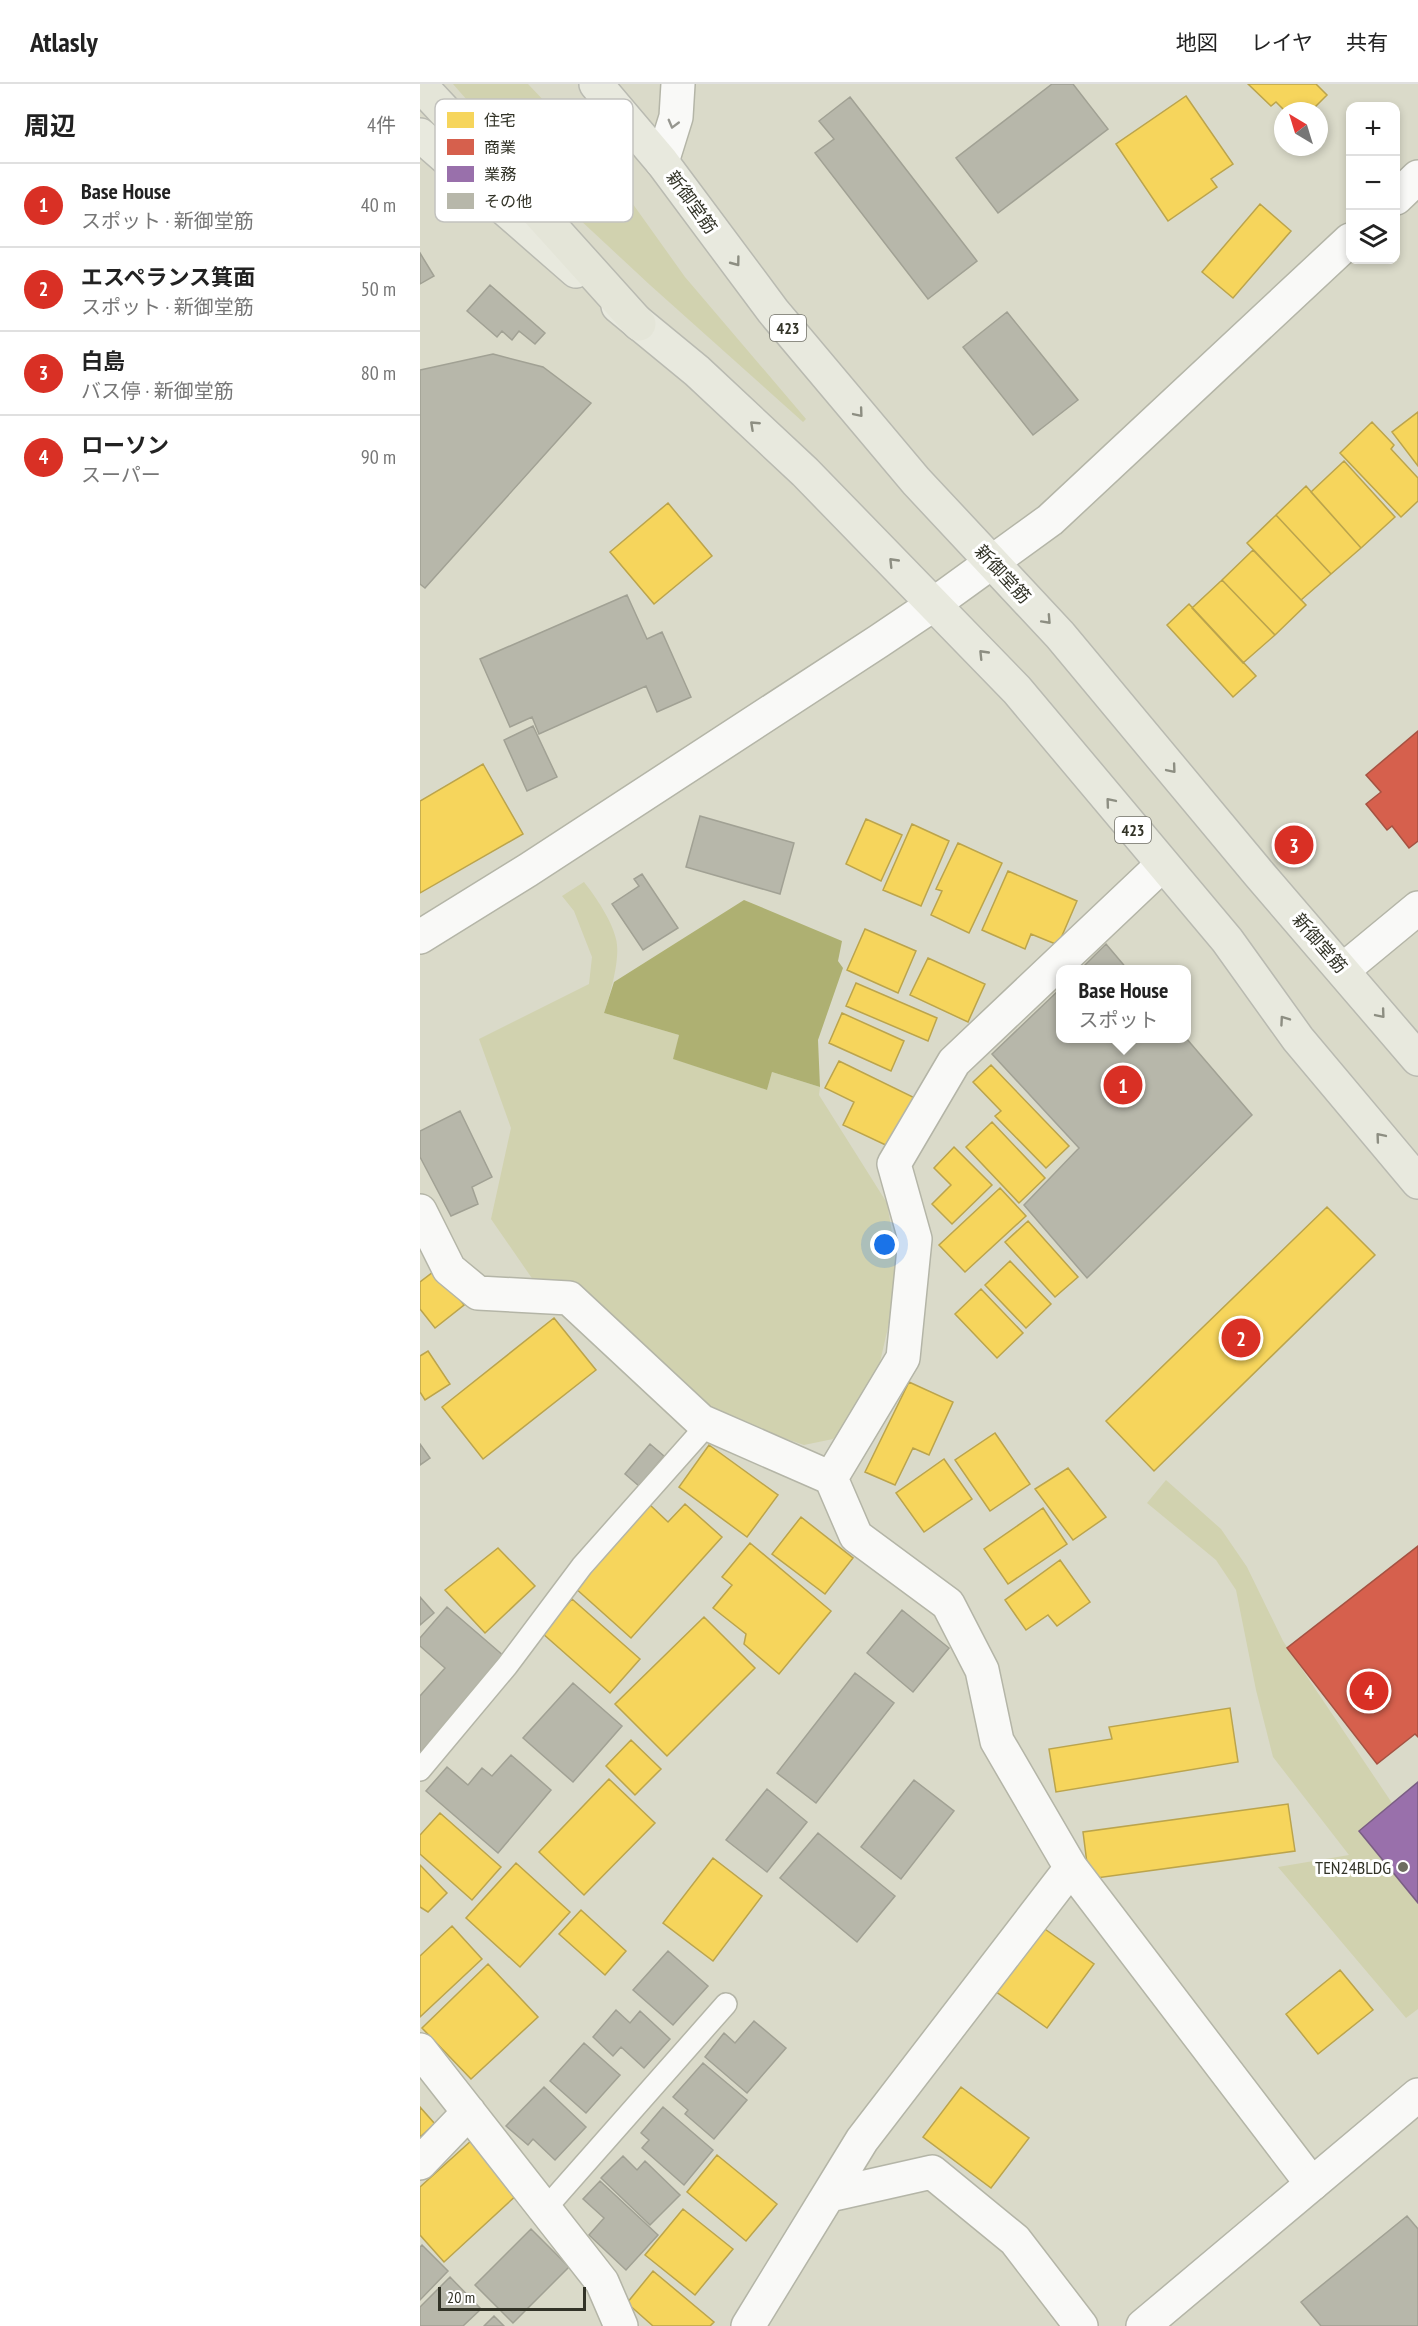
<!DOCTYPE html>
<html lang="ja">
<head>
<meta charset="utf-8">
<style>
  :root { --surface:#fff; --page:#f2f2f2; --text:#222; --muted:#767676; --line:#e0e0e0; --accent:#d93025 }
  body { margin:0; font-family:"PT Sans Narrow","Noto Sans JP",sans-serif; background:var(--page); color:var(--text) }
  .controls { position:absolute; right:18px; top:18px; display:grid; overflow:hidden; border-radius:12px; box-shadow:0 3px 9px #0003 }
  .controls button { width:54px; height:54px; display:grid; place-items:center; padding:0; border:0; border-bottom:2px solid var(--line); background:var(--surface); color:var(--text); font:30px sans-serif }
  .compass { position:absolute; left:854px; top:18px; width:54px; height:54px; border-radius:50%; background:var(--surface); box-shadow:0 3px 9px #0003; rotate:322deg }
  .scale { position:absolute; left:18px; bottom:15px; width:148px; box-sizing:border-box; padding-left:6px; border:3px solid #323327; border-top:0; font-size:16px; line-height:21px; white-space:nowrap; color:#323327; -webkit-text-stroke:4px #fff; paint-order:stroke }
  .you { position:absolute; left:465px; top:1161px; width:21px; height:21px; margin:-15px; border:4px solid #fff; border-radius:50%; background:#1a73e8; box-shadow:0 0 0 9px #1a73e833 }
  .badge { display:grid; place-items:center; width:39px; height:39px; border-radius:50%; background:var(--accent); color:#fff; font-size:20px; font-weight:700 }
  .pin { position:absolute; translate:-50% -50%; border:3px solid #fff; box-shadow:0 2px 6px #0006 }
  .popup { position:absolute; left:636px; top:881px; width:135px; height:78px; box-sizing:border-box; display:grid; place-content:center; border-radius:12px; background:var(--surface); filter:drop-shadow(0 2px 4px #0005); font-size:20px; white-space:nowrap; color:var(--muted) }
  .popup b { font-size:22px; color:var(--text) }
  .popup::after { content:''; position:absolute; left:50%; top:100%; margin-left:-12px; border:12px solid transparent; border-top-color:var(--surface) }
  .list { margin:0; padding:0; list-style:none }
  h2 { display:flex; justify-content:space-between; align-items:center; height:78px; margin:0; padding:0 24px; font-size:26px }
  h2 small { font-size:20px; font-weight:400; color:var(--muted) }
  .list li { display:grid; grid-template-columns:39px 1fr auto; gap:18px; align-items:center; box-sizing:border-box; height:84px; padding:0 24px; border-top:2px solid var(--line) }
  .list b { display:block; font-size:22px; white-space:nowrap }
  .list p { margin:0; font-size:20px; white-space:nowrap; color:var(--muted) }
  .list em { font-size:20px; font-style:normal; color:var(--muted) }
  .icon { flex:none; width:33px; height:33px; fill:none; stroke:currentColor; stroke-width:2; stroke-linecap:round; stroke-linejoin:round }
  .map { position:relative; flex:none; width:998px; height:2242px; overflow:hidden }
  header { display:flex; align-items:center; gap:36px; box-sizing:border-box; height:84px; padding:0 30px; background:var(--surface); border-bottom:2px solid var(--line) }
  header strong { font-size:28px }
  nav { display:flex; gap:33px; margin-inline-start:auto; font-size:21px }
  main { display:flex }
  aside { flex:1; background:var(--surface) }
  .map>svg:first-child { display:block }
  .green { fill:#d1d2af }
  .water { fill:#aeb072 }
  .homes { fill:#f6d55c; stroke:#bba44c; stroke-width:1.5 }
  .shops { fill:#d6604d; stroke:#a55242; stroke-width:1.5 }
  .offices { fill:#9970ab; stroke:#7a5e83; stroke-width:1.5 }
  .building { fill:#b7b7aa; stroke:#a1a194; stroke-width:1.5 }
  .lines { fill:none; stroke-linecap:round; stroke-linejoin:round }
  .service-casing { stroke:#b4b5a7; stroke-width:24 }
  .minor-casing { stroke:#b4b5a7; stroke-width:36 }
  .tertiary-casing { stroke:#b4b5a7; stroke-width:36 }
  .trunk-casing { stroke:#b9bab1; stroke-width:36 }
  .motorway-casing { stroke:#b9bab1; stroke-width:36 }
  .service { stroke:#f9f9f7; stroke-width:21 }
  .minor { stroke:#f9f9f7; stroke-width:33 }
  .tertiary { stroke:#f9f9f7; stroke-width:33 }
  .trunk { stroke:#e8e9de; stroke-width:33 }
  .motorway { stroke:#e4e5d8; stroke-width:33 }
  .oneway { stroke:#96968f }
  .oneway2 { stroke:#8d8e82 }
  .poi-dot { fill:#6d6d60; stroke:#fff; stroke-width:2 }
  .labels { text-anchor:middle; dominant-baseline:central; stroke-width:6; stroke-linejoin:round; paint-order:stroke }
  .shield { fill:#fff; stroke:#707068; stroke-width:1.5 }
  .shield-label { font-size:16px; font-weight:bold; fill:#323327 }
  .street-label { font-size:18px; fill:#323327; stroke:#fff }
  .poi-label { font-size:18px; fill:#323327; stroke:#fff; text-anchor:end }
  .key { fill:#fff; stroke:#c2c2be; stroke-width:1.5 }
  .key-label { font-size:16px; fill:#323327 }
</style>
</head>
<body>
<header>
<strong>Atlasly</strong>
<nav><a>地図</a><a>レイヤ</a><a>共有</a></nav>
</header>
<main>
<aside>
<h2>周辺<small>4件</small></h2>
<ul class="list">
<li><span class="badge">1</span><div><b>Base House</b><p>スポット · 新御堂筋</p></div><em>40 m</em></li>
<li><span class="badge">2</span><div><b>エスペランス箕面</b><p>スポット · 新御堂筋</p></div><em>50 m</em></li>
<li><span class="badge">3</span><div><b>白島</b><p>バス停 · 新御堂筋</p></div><em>80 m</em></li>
<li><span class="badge">4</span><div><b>ローソン</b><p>スーパー</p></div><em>90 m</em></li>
</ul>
</aside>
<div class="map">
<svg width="998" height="2242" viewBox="0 0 998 2242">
  <rect width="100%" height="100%" fill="#dadac9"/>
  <path class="green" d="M33,0H108L185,81L265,193L386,335L383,338L230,201L115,94Z
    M164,798C176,813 192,837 196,855C201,874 190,911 184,929L259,951L254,975L347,1006L352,988L400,1003L399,1011L467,1119L476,1172L474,1217L455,1300L437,1334L413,1355L384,1361L300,1332L157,1198L118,1203L71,1135L91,1044L59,955L169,900L172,873L154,827L142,812Z
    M746,1396L801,1445L827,1483L863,1557L972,1719L939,1748L998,1819V1925L986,1934L858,1783L929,1771L853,1673L836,1606L816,1506L796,1476L727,1419Z"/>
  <path class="water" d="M324,816L422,857L418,877L423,884L398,956L400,1003L352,988L347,1006L253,975L259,951L184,929L194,898Z"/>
  <path class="homes" d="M828,0H896L907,11L891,27H865L856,18L851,22Z
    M766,12L813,80L791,95L797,103L748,137L696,60Z
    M840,120L871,147L813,214L782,188Z
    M998,328V382L972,348Z
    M952,338L974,361L971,365L998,394V417L981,433L920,369Z
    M924,377L975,433L941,464L891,408Z
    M886,402L941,464L911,490L856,431Z
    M248,419L292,472L234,520L190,468Z
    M856,431L911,490L881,516L827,459Z
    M833,466L886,521L855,551L802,496Z
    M802,496L855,551L823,579L772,524Z
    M769,520L836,592L813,613L747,541Z
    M63,680L103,750L0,809V717Z
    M446,735L482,751L461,797L426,780Z
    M492,740L529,757L501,822L463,806Z
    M538,759L582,779L549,849L511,831L522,807L516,805Z
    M588,787L657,817L638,861L611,850L605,865L562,846Z
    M445,845L496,867L478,909L427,886Z
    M508,874L565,900L548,938L490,911Z
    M436,899L517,934L508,957L426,922Z
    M422,929L484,957L471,987L409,959Z
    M419,977L497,1015L472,1064L423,1041L434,1018L405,1004Z
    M571,981L649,1062L626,1084L575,1032L581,1027L553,998Z
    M572,1038L625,1094L599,1119L546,1063Z
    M534,1063L572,1101L532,1140L512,1120L531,1101L514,1084Z
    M580,1104L606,1132L545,1188L519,1161Z
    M907,1123L955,1171L734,1387L686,1337Z
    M608,1137L658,1193L635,1213L585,1158Z
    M590,1177L631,1220L606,1244L565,1201Z
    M17,1185L44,1221L15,1244L0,1225V1198Z
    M561,1205L603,1249L577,1274L535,1230Z
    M134,1234L176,1286L63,1375L22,1323Z
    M8,1267L30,1300L5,1316L0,1308V1272Z
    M489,1298L533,1318L509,1371L493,1364L475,1401L445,1388Z
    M575,1349L610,1400L570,1427L535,1376Z
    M289,1361L358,1411L327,1453L259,1403Z
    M524,1375L552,1415L504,1448L476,1409Z
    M648,1384L686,1433L653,1456L615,1405Z
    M229,1420L248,1438L265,1420L302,1453L211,1554L154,1503Z
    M623,1424L647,1460L588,1500L564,1465Z
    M381,1433L433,1474L405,1510L352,1470Z
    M330,1459L411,1527L359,1590L324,1560L326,1550L293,1524L312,1501L302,1493Z
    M78,1464L115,1502L65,1549L25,1506Z
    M640,1476L670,1518L637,1542L628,1531L606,1546L585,1516Z
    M152,1515L220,1575L190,1609L122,1549Z
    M284,1533L335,1584L247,1672L195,1620Z
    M810,1624L818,1678L636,1708L629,1665L692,1655L689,1643Z
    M211,1656L241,1685L215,1711L186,1682Z
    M189,1695L235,1739L164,1811L119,1768Z
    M868,1720L875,1767L669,1795L663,1748Z
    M20,1729L81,1783L52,1816L0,1770V1751Z
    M293,1774L342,1812L293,1877L243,1839Z
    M96,1779L150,1828L100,1883L46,1834Z
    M0,1781L27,1809L8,1828L0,1823Z
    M161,1826L206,1867L185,1891L139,1850Z
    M32,1842L62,1875L0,1933V1872Z
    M622,1843L674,1880L627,1944L575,1907Z
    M68,1880L118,1933L51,1995L2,1944Z
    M920,1886L953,1926L898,1970L866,1930Z
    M541,2003L609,2054L571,2104L503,2053Z
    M0,2023L15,2040L0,2053Z
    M52,2056L100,2108L24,2178L0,2151V2103Z
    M297,2071L357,2120L326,2157L267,2108Z
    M263,2125L313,2165L275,2211L225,2171Z
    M233,2187L294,2238L290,2242H233L207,2219Z"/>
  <path class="shops" d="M998,647V757L989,764L972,742L967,746L946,720L961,708L946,691Z
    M998,1462V1653L995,1650L957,1680L867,1564Z"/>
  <path class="offices" d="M998,1698V1819L939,1747Z"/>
  <path class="building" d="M632,0H653L688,45L578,129L536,74Z
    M430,13L557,177L508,215L395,69L414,55L399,37Z
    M0,169L14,192L0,200Z
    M70,201L125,249L115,260L99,247L92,256L82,247L77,253L47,227Z
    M587,228L658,316L613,351L543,263Z
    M73,270L123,283L171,319L5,504L0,500V286Z
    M207,511L227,555L242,548L271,613L237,628L226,602L119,650L112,633L90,643L60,575Z
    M113,642L137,693L107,707L84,656Z
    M280,732L374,759L360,810L266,783Z
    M222,790L258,844L223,866L192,820L219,802L214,795Z
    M686,860L708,886H660Z
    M640,905V954H766L832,1031L667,1194L604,1121L659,1064L572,970Z
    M40,1027L72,1093L52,1103L58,1120L31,1132L0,1073V1047Z
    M0,1360L10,1374L0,1381Z
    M230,1360L244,1372L219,1402L205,1390Z
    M0,1513L14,1529L0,1541Z
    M27,1523L85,1573L0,1669V1612L25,1584L0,1562V1554Z
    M482,1526L529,1564L493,1608L447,1569Z
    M435,1589L474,1619L396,1719L357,1689Z
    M153,1599L202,1642L153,1698L103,1654Z
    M91,1671L131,1706L78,1769L6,1707L27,1683L48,1701L62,1684L72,1692Z
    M494,1696L534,1727L481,1795L441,1763Z
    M347,1705L387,1738L347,1788L306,1756Z
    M398,1749L475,1812L437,1858L360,1794Z
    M248,1867L288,1902L253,1941L213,1906Z
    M196,1926L210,1939L220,1927L250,1955L224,1984L201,1963L193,1972L173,1953Z
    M334,1937L366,1964L327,2009L285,1973L304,1949L315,1959Z
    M164,1959L200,1991L166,2029L130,1997Z
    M283,1979L327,2016L294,2055L265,2030L268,2026L253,2013Z
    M124,2003L166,2043L135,2076L113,2055L108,2061L86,2042Z
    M243,2023L293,2066L264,2101L222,2064L229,2056L221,2049Z
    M203,2072L217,2086L225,2077L260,2111L230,2141L181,2094Z
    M180,2097L238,2151L206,2186L169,2151L184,2134L163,2115Z
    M987,2132L998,2145V2242H901L881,2218Z
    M111,2145L149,2183L93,2239L55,2201Z
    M2,2161L28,2187L0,2216V2163Z
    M30,2193L61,2225L43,2242H0V2223Z
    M74,2232L84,2242H64Z"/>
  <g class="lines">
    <defs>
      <path id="service" d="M0,1686L87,1582L162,1482L287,1341
        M125,2125L306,1920"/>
      <path id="minor" d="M242,78L256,33L258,0
        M976,114L998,93
        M0,853L108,786L459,557L514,520L630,436L930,156
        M0,1127L29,1185L58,1209L149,1214L281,1337L411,1394L436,1452L528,1520L562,1586L577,1657L651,1784L892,2100
        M411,1394L483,1274L495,1155L474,1080L534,978L742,781
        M0,1966L182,2198L201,2242
        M0,2079L49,2028
        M410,2111L512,2088L595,2156L661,2242
        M328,2242L442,2056L651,1784"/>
      <path id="tertiary" d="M923,886L998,824
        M723,2242L998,2011"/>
      <path id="trunk" d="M176,0L242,78L353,227L496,397L640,551L840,791L998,975
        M0,51L156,187
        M198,222L277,287L385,388L597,606L807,856L878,955L998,1098"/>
      <path id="motorway" d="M0,1L92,99L219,240"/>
    </defs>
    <use href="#service" class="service-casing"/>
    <use href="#minor" class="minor-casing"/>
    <use href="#tertiary" class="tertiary-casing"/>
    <use href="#trunk" class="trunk-casing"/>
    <use href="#motorway" class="motorway-casing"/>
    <use href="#service" class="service"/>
    <use href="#minor" class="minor"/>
    <use href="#tertiary" class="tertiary"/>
    <use href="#trunk" class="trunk"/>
    <use href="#motorway" class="motorway"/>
  </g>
  <defs><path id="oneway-chevron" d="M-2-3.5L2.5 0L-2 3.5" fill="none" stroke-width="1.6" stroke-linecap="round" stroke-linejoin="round" transform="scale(1.5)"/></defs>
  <use class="oneway" href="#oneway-chevron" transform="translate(253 40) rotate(105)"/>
  <g class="oneway2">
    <use href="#oneway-chevron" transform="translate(316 178) rotate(53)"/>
    <use href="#oneway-chevron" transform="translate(439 329) rotate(50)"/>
    <use href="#oneway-chevron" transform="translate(334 341) rotate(-137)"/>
    <use href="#oneway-chevron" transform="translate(473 478) rotate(-134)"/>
    <use href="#oneway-chevron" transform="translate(627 536) rotate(47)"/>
    <use href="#oneway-chevron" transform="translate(563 570) rotate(-134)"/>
    <use href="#oneway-chevron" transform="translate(752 685) rotate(50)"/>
    <use href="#oneway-chevron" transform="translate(690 718) rotate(-130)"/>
    <use href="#oneway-chevron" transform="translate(961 930) rotate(50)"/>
    <use href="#oneway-chevron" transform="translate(864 936) rotate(-125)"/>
    <use href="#oneway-chevron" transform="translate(960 1053) rotate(-130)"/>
  </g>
  <circle class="poi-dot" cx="983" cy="1783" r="6"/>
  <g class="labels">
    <g class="shield">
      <rect x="350" y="231" width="36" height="26" rx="4.5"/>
      <rect x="695" y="733" width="36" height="26" rx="4.5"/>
    </g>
    <g class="shield-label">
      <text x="368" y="244">423</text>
      <text x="713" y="746">423</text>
    </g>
    <g class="street-label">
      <text transform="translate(272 118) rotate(54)">新御堂筋</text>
      <text transform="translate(583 490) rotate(47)">新御堂筋</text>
      <text transform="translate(900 859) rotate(49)">新御堂筋</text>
    </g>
    <g class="poi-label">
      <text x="971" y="1783">TEN24BLDG</text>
    </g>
  </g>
  <rect x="15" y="15" width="198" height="123" rx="9" class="key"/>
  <rect x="27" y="28" width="27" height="16" fill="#f6d55c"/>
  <rect x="27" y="55" width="27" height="16" fill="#d6604d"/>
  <rect x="27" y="82" width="27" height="16" fill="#9970ab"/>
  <rect x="27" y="109" width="27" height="16" fill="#b7b7aa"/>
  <g class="key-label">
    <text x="64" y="42">住宅</text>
    <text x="64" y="69">商業</text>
    <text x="64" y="96">業務</text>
    <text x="64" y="123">その他</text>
  </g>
</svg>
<div class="controls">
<button>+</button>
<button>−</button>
<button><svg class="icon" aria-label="layers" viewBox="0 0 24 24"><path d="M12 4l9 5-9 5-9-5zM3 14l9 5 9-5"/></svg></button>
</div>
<svg class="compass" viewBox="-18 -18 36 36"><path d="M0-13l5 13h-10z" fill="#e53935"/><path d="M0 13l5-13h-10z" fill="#767676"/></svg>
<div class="scale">20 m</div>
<div class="you"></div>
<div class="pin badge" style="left:703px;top:1001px">1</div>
<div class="popup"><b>Base House</b>スポット</div>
<div class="pin badge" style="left:821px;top:1254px">2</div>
<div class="pin badge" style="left:874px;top:761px">3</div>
<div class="pin badge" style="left:949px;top:1607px">4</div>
</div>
</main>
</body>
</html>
